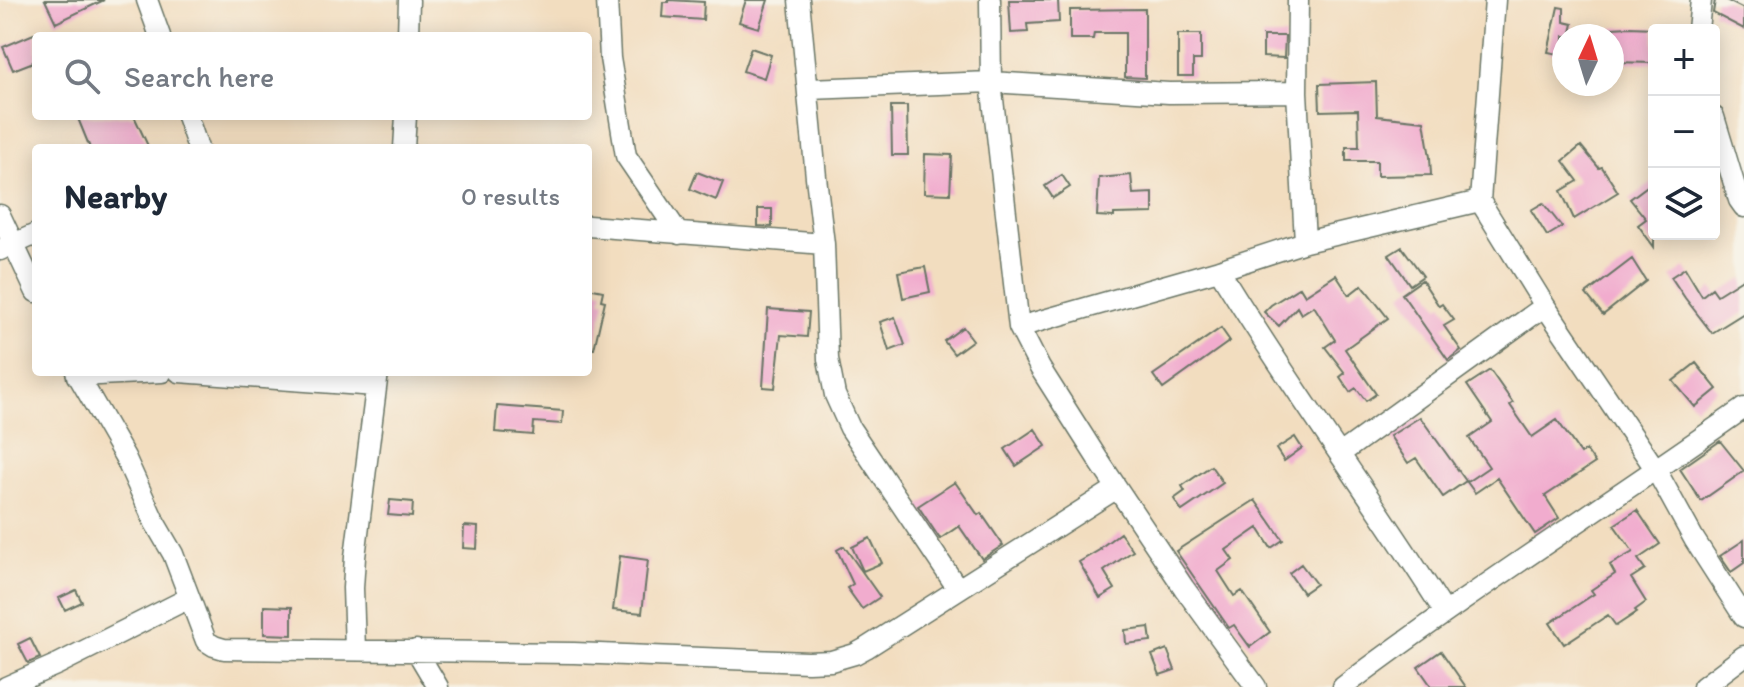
<!DOCTYPE html>
<html lang="en">
<head>
<meta charset="utf-8">
<style>
  :root { --surface:#fff; --page:#f2f2f3; --text:#1f2937; --muted:#747a83; --line:#e0e1e3 }
  body { margin:0; font-family:Itim,sans-serif; background:var(--page); color:var(--text) }
  .controls { position:absolute; right:24px; top:24px; display:grid; overflow:hidden; border-radius:8px; box-shadow:0 4px 20px #0003 }
  .controls button { width:72px; height:72px; display:grid; place-items:center; padding:0; border:0; border-bottom:2px solid var(--line); background:var(--surface); color:var(--text); font:40px sans-serif }
  .compass { position:absolute; left:1552px; top:24px; width:72px; height:72px; border-radius:50%; background:var(--surface); box-shadow:0 4px 20px #0003; rotate:4deg }
  .list { margin:0; padding:0; list-style:none }
  h2 { display:flex; justify-content:space-between; align-items:center; height:104px; margin:0; padding:0 32px; font-size:34px }
  h2 small { font-size:26px; font-weight:400; color:var(--muted) }
  .icon { flex:none; width:44px; height:44px; fill:none; stroke:currentColor; stroke-width:2; stroke-linecap:round; stroke-linejoin:round }
  .map { position:relative; flex:none; width:1744px; height:687px; overflow:hidden }
  .search { position:absolute; background:var(--surface); box-shadow:0 4px 20px #0003; left:32px; top:32px; width:560px; height:88px; display:flex; align-items:center; gap:20px; box-sizing:border-box; padding:0 28px; border-radius:8px; color:var(--muted); font-size:30px }
  .panel { position:absolute; background:var(--surface); box-shadow:0 4px 20px #0003; left:32px; top:144px; width:560px; height:232px; border-radius:8px }
  .map>svg:first-child { display:block }
  .building { fill:#f1acce }
  .lines { fill:none; stroke-linecap:round; stroke-linejoin:round }
  .minor-casing { stroke:#697565; stroke-width:23 }
  .minor { stroke:#fff; stroke-width:20 }
</style>
</head>
<body>
<div class="map">
<svg width="1744" height="687" viewBox="0 0 1744 687">
  <rect width="100%" height="100%" fill="#f7f3e8"/>
  <filter id="ink" filterUnits="userSpaceOnUse"><feTurbulence type="fractalNoise" baseFrequency=".0125" numOctaves="2"/><feDisplacementMap in="SourceGraphic" scale="16" xChannelSelector="R" yChannelSelector="G"/><feConvolveMatrix kernelMatrix="1 2 1 2 8 2 1 2 1" color-interpolation-filters="sRGB"/></filter>
  <filter id="wash" filterUnits="userSpaceOnUse"><feTurbulence type="fractalNoise" baseFrequency=".006" numOctaves="4" result="noise"/><feDisplacementMap in="SourceGraphic" scale="32" xChannelSelector="R" yChannelSelector="G"/><feGaussianBlur stdDeviation="1.8" result="paint"/><feColorMatrix in="noise" values="0 0 0 0 0 0 0 0 0 0 0 0 0 0 0 0 0 1.4 0 .05"/><feComposite in="paint" operator="in"/></filter>
  <g filter="url(#wash)">
    <rect width="100%" height="100%" fill="#f2ddbf"/>
    <g id="blocks">
      <path class="building" d="M45,0H104L56,23Z
        M669,0L704,2L703,20L662,17L663,2H669Z
        M746,0H768L759,28L739,22Z
        M1009,0H1058L1059,22L1027,24L1028,32L1011,33Z
        M1715,0H1726L1744,9V29L1713,13Z
        M1558,7L1564,8V22L1573,24L1570,36H1564V55L1548,52Z
        M1145,9V78L1125,77V33H1094L1093,39H1070V10Z
        M1629,27L1654,28V63L1612,62V28Z
        M36,33V61L13,70L3,47Z
        M1178,34H1201V60H1193V76H1178Z
        M1263,36H1285L1284,58L1263,57Z
        M751,48L771,55L764,78L743,71Z
        M1376,82L1377,116L1424,121L1430,157L1431,175L1377,176V161H1346V147H1359L1358,110L1320,111L1319,84Z
        M891,106H907L908,155H892Z
        M77,116H134L149,148H90Z
        M1581,146L1599,168L1602,167L1618,192L1574,219L1561,191L1578,181L1563,161Z
        M925,154L952,155L950,194L924,193Z
        M697,172L723,182L716,200L690,189Z
        M1062,175L1070,187L1053,198L1045,186Z
        M1131,175L1133,194L1153,193V213L1114,214V217L1097,216L1099,178Z
        M1654,181V247L1638,225L1646,219L1630,199Z
        M1543,203L1562,227L1547,236L1531,210Z
        M758,209H772V227L758,226Z
        M1402,247L1423,276L1410,285L1389,255Z
        M1632,259L1646,281L1603,315L1586,294Z
        M925,267L930,292L903,298L898,272Z
        M1685,268L1702,296L1712,288L1717,295L1744,278V313L1712,333L1685,298L1671,277Z
        M1336,275L1349,295L1362,285L1388,318L1345,349L1376,394L1366,401L1356,388L1350,392L1340,377L1345,373L1325,347L1335,340L1314,306L1301,314L1297,307L1279,326L1264,312L1271,305L1300,287L1305,295Z
        M1422,280L1439,306L1442,304L1454,320L1444,326L1461,350L1448,360L1402,294Z
        M588,288L603,291L601,300L605,301L594,349H588Z
        M768,309L809,312L807,337L781,335L775,388L763,387Z
        M895,317L905,345L889,351L880,322Z
        M963,327L973,340L954,354L944,341Z
        M1221,328L1230,341L1163,389L1153,375Z
        M1696,363L1717,389L1695,407L1673,381Z
        M1490,370L1513,403L1510,405L1532,437L1557,420L1581,454L1586,450L1595,463L1545,496L1559,518L1535,534L1497,478L1475,493L1467,482L1489,467L1469,438L1492,422L1467,385Z
        M497,406L563,411L562,424L534,422L533,435L495,432Z
        M1420,417L1466,481L1443,497L1416,458L1408,463L1390,436Z
        M1035,429L1046,446L1016,466L1005,449Z
        M1295,437L1302,448L1284,461L1276,449Z
        M1720,441L1744,471L1701,501L1680,469Z
        M1211,466L1223,483L1182,511L1174,499L1185,491L1182,486Z
        M955,482L978,515L981,513L1003,545L982,559L959,526L940,539L918,506Z
        M390,500L413,502L412,517L388,515Z
        M1255,500L1283,540L1271,548L1258,528L1226,550L1233,560L1218,571L1234,596L1242,591L1270,632L1250,647L1234,625L1229,628L1176,551Z
        M1637,510L1660,544L1638,559L1645,569L1631,578L1646,602L1635,610L1637,612L1616,626L1608,615L1564,644L1550,623L1594,594L1591,590L1615,574L1610,565L1633,552L1614,525Z
        M464,526L478,527L477,549L463,548Z
        M1120,533L1133,551L1104,571L1115,589L1100,598L1079,562L1101,549L1100,548Z
        M870,538L882,563L863,571L852,547Z
        M1744,540V563L1731,572L1720,556Z
        M844,546L880,597L862,609L847,588L853,584L837,550Z
        M620,556L648,560L642,613L613,610Z
        M1301,564L1316,584L1303,593L1289,573Z
        M76,590L82,602L65,610L59,598Z
        M264,606L292,607V635L264,634Z
        M1149,627L1151,641L1126,644L1125,630Z
        M30,638L40,658L28,663L18,644Z
        M1167,649L1175,670L1160,675L1152,655Z
        M1441,651L1466,687H1432L1418,667Z"/>
    </g>
  </g>
  <g filter="url(#ink)">
    <use href="#blocks" fill-opacity="0" stroke="#697565" stroke-width="2"/>
    <g class="lines">
      <defs>
        <path id="minor" d="M147,0L160,36
          M607,0L610,58L626,156L679,234
          M799,0L816,177L824,244L828,359L835,395L850,428L958,589
          M990,0L991,82L1019,327L1040,368L1101,464L1184,588L1256,687
          M1298,0L1297,92L1305,242
          M1495,0L1480,201L1545,306L1656,470L1694,539L1744,617
          M1698,30L1701,0
          M408,36L409,0
          M809,89L991,82L1169,93L1297,92
          M187,116L198,148
          M1714,117L1739,200L1744,207
          M404,148L406,116
          M0,215L36,292
          M588,226L824,244
          M0,250L36,234
          M1219,270C1290,387 1372,497 1445,613
          M1019,327L1219,270L1305,242L1480,201
          M76,372L125,457L155,523L173,554L206,641L214,646L224,649L574,653L808,662L831,661L855,654L866,648L1117,488
          M179,372L376,386
          M77,376L162,372
          M1340,454L1545,306
          M355,650L353,588L355,557L378,372
          M416,650L438,687
          M6,687L58,664L189,598
          M1343,687C1473,589 1611,502 1744,408
          M1703,687L1744,656"/>
      </defs>
      <use href="#minor" class="minor-casing"/>
      <use href="#minor" class="minor"/>
    </g>
  </g>
</svg>
<div class="controls">
<button>+</button>
<button>−</button>
<button><svg class="icon" aria-label="layers" viewBox="0 0 24 24"><path d="M12 4l9 5-9 5-9-5zM3 14l9 5 9-5"/></svg></button>
</div>
<svg class="compass" viewBox="-18 -18 36 36"><path d="M0-13l5 13h-10z" fill="#e53935"/><path d="M0 13l5-13h-10z" fill="#747a83"/></svg>
<div class="search"><svg class="icon" aria-label="search" viewBox="0 0 24 24"><circle cx="10" cy="10" r="6"/><path d="M15 15l6 6"/></svg>Search here</div>
<section class="panel">
<h2>Nearby<small>0 results</small></h2>
<ul class="list">
</ul>
</section>
</div>
</body>
</html>
